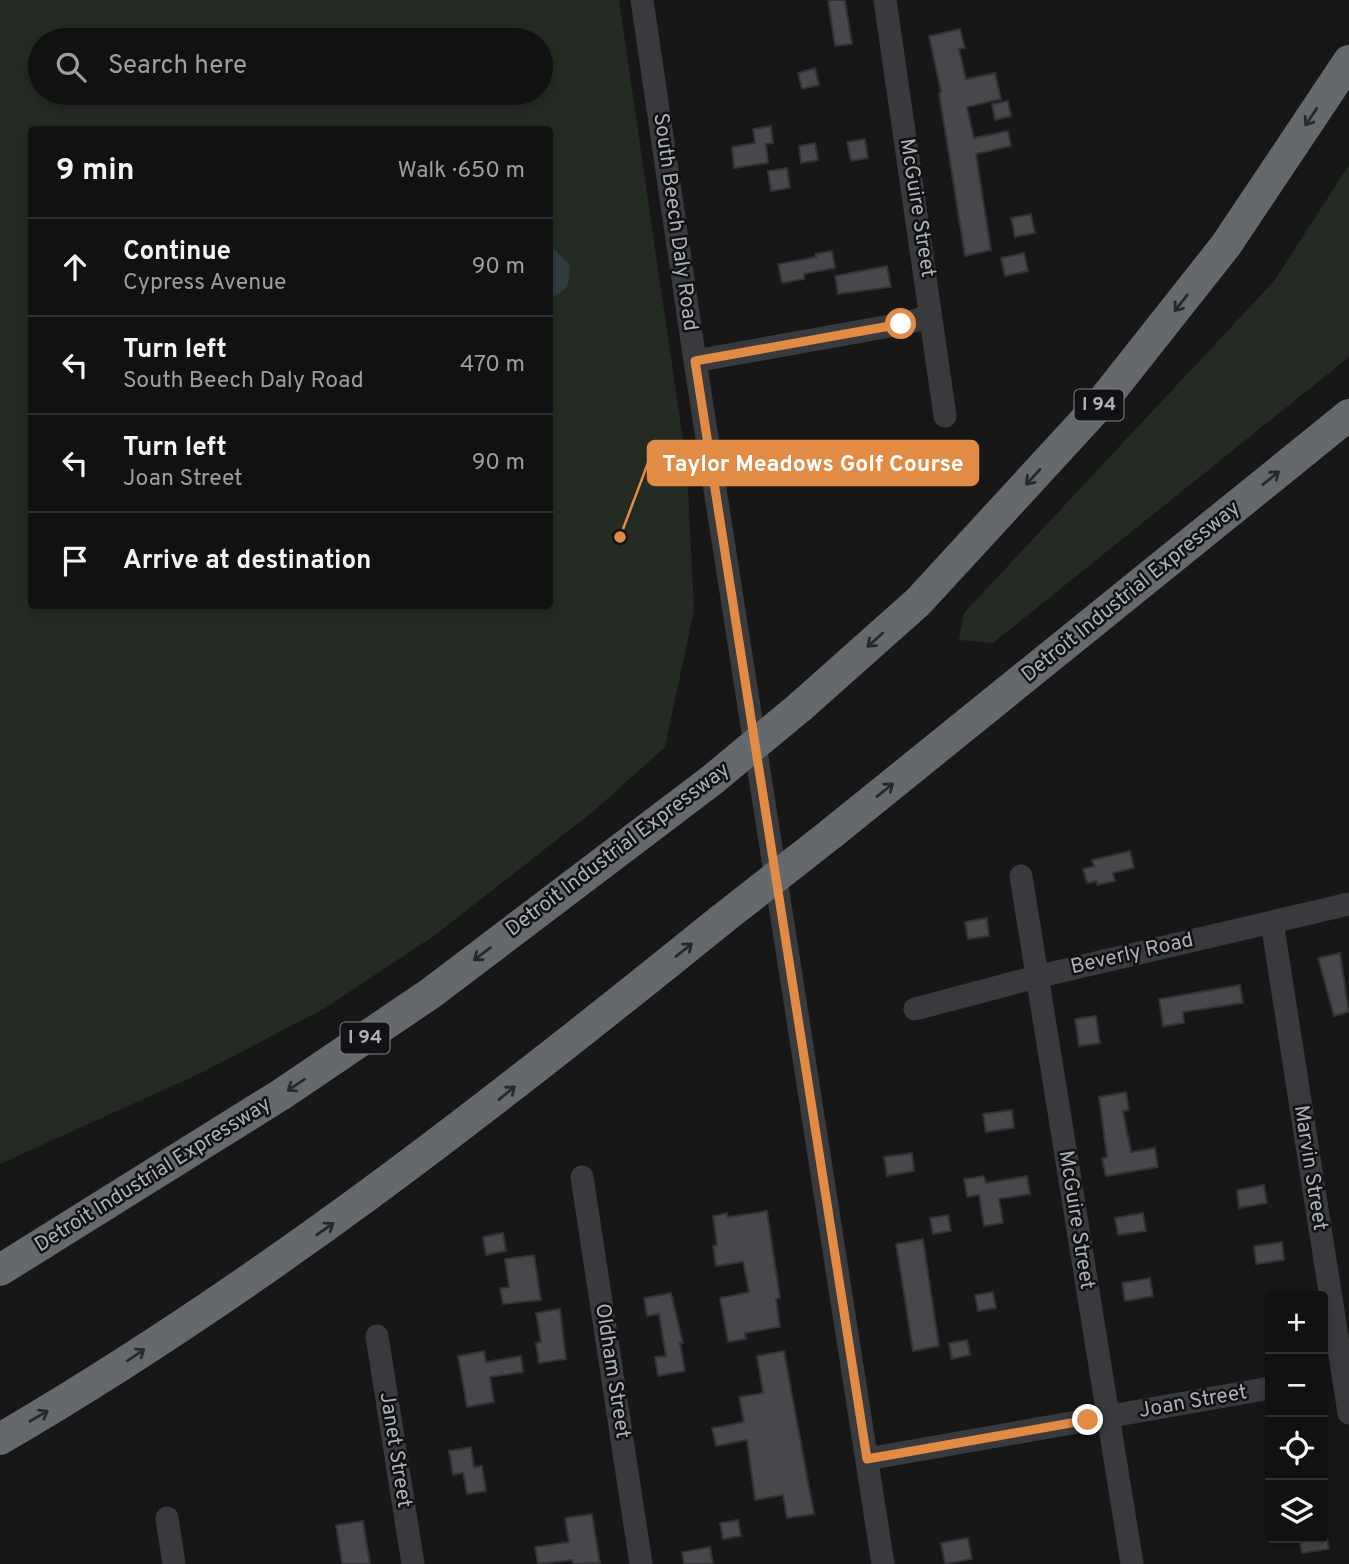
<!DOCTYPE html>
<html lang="en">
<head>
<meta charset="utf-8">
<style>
  :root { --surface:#111112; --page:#1a1a1b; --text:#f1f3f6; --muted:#9c9d9f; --line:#303132 }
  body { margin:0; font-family:Overpass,sans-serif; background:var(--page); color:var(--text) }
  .controls { position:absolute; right:21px; bottom:21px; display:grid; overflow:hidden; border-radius:7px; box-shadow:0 4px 10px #0003 }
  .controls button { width:63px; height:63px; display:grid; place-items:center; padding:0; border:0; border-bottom:2px solid var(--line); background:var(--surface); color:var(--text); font:35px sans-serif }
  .stop { position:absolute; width:21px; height:21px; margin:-16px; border:5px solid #e28b45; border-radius:50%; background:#fff }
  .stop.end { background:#e28b45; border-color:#fff; box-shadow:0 2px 7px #0008 }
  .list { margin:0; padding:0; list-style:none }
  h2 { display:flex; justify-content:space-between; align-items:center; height:91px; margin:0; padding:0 28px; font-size:30px }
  h2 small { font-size:23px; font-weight:400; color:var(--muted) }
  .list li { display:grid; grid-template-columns:46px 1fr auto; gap:21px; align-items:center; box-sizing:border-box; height:98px; padding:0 28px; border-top:2px solid var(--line) }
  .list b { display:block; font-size:26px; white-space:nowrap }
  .list p { margin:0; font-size:23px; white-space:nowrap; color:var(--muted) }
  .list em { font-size:23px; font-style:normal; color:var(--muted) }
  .icon { flex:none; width:38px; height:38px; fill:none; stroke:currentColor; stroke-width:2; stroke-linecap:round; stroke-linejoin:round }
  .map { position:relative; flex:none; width:1349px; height:1564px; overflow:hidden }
  .search { position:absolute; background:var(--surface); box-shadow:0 4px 10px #0003; left:28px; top:28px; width:525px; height:77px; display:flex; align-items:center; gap:18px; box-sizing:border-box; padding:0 24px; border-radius:38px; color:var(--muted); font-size:26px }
  .panel { position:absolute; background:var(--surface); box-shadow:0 4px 10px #0003; left:28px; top:126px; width:525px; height:483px; border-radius:7px }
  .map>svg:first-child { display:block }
  .green { fill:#242b23; fill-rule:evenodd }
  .water { fill:#313c40 }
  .building { fill:#46484b; stroke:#313234; stroke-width:2 }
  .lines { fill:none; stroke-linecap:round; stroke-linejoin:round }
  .minor { stroke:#383a3d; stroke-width:23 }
  .highway { stroke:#65696e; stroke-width:32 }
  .highway-bridge { stroke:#65696e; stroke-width:32 }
  .oneway { stroke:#27282a }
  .route { stroke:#e28b45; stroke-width:9 }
  .labels { text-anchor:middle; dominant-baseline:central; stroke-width:5; stroke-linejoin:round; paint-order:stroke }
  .shield { fill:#121214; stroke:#7c8186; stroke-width:2 }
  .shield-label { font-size:19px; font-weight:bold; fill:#aab1b7 }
  .street-label { font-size:21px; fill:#aab1b7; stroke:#121214 }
  .leader { fill:none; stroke:#e28b45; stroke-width:2.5 }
  .callout-dot { fill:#e28b45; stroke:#121214; stroke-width:2.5 }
  .callout { fill:#e28b45; stroke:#e28b45; stroke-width:2.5 }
  .callout-label { font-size:23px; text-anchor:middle; font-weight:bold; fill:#fff }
</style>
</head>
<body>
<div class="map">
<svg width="1349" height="1564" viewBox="0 0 1349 1564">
  <rect width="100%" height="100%" fill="#171718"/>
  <path class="green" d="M0,0H619L687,468L694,610L665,747L595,810L435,935L325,1008L201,1073L0,1164ZM40,40H541V93H40ZM32,130H550V606H32Z
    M1349,165V357L993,643L959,640L964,613L1274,281Z"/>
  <path class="water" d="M550,244L570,266C569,284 568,292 550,297Z"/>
  <path class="building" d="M828,0H845L852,44L835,46Z
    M960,29L965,48L959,49L966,79L995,73L1001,99L967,107L974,138L1008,131L1011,146L976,154L991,250L965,256L939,93L941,92L929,36Z
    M815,68L819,85L802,89L798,73Z
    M1008,101L1011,116L995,120L992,104Z
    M771,126L773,143L766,144L768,163L734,168L732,147L755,143L753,129Z
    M865,139L868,158L851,161L847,142Z
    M815,143L818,160L801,163L799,146Z
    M787,168L790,188L771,191L768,171Z
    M1031,214L1035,233L1015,237L1011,218Z
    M832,251L835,268L804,274V279L782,283L778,264L816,257L815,254Z
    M1024,253L1028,271L1005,276L1001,258Z
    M887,266L891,287L838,294L835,276Z
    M1130,851L1134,868L1113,873L1115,881L1097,885L1096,881L1087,883L1083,869L1094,866L1092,860Z
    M987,918L989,936L968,939L965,922Z
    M1340,953L1349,1012L1334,1016L1318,958Z
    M1240,985L1243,1003L1183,1012L1184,1023L1163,1026L1159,999Z
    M1096,1016L1100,1043L1079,1046L1075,1019Z
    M1126,1092L1129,1110L1123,1111L1131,1152L1155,1148L1158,1167L1106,1176L1102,1158L1107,1157L1099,1097Z
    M1012,1110L1014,1128L986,1132L983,1114Z
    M912,1153L914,1171L887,1176L884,1157Z
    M984,1176L986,1183L1027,1176L1030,1194L999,1199L1003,1223L984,1226L979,1195L967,1197L964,1179Z
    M1264,1185L1267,1203L1239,1208L1237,1190Z
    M767,1211L780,1298L776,1299L780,1327L745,1333L746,1339L728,1342L720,1298L749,1292L743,1262L716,1266L713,1246L717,1245L713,1216L727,1213L728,1217Z
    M1143,1213L1146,1231L1118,1235L1115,1218Z
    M948,1215L951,1231L933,1234L930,1218Z
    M503,1233L506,1251L486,1255L483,1237Z
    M923,1239L939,1346L913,1351L896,1244Z
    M1282,1242L1284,1260L1256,1264L1254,1246Z
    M534,1255L541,1300L503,1304L500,1288L509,1287L505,1259Z
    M1150,1278L1153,1296L1125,1301L1122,1283Z
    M993,1292L996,1308L978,1311L975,1295Z
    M671,1293L683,1343H680L685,1371L658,1376L655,1357L666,1356L659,1314L647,1316L644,1298Z
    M560,1309L566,1359L539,1363L536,1343L541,1342L536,1313Z
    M967,1340L970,1355L952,1359L949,1343Z
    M484,1351L486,1362L521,1356L523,1372L490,1377L494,1402L467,1407L458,1356Z
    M784,1351L814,1514L787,1518L783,1495L755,1500L747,1440L716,1446L712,1428L744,1422L739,1397L763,1393L757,1356Z
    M471,1447L474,1467L482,1466L486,1491L467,1494L463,1473L453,1475L449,1451Z
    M592,1514L600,1563L573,1564L572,1560L538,1564L535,1547L569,1542L565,1518Z
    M738,1520L741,1536L723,1539L720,1523Z
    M363,1521L370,1564H342L336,1525Z
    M968,1538L972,1559L945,1564L941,1543Z
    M1299,1538H1327L1329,1549L1302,1553Z
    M710,1547L713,1564H684L682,1552Z"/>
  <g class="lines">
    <path class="minor" d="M642,0L695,361L883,1564
      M885,0L945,416
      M695,361L901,324L921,319L930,311
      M1021,876L1132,1564
      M1272,922L1349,1413
      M915,1009L1036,977L1349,904
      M582,1177L641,1564
      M377,1336L413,1564
      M867,1459L1270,1388
      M167,1518L174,1564"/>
    <path class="highway" d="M800,707L918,602L1102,402L1226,245L1349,61
      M832,833L1349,415
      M0,1270L282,1094L431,993L712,780
      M0,1439C257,1289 490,1107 721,920"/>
    <path class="highway-bridge" d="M712,780L800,707
      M721,920L832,833"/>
  </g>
  <defs><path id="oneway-shaft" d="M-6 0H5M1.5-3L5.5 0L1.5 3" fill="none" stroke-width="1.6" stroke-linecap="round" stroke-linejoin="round" transform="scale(1.75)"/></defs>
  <g class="oneway">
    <use href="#oneway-shaft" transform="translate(1311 117) rotate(124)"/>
    <use href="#oneway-shaft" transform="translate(1181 303) rotate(128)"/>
    <use href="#oneway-shaft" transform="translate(1033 477) rotate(133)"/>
    <use href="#oneway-shaft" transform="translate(1271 478) rotate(-39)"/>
    <use href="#oneway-shaft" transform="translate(875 640) rotate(138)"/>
    <use href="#oneway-shaft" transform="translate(885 790) rotate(-39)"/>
    <use href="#oneway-shaft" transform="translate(684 950) rotate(-39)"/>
    <use href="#oneway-shaft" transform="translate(482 954) rotate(143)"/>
    <use href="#oneway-shaft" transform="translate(296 1085) rotate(146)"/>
    <use href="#oneway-shaft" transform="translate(507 1093) rotate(-39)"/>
    <use href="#oneway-shaft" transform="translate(325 1229) rotate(-35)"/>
    <use href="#oneway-shaft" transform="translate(136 1355) rotate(-34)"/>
    <use href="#oneway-shaft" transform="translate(39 1416) rotate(-30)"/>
  </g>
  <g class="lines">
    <path class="route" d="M901,324L695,361L867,1459L1088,1420"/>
  </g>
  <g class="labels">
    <g class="shield">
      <rect x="1074.5" y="389.5" width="49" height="31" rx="5"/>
      <rect x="340.5" y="1022.5" width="49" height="31" rx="5"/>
    </g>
    <g class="shield-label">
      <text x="1099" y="405">I 94</text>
      <text x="365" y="1038">I 94</text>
    </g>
    <g class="street-label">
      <text transform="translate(917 208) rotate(81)">McGuire Street</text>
      <text transform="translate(675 222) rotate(82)">South Beech Daly Road</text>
      <text transform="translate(1131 592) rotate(-39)">Detroit Industrial Expressway</text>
      <text transform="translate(618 850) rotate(-37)">Detroit Industrial Expressway</text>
      <text transform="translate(1132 954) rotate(-13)">Beverly Road</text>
      <text transform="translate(1310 1168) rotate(81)">Marvin Street</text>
      <text transform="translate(153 1175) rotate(-32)">Detroit Industrial Expressway</text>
      <text transform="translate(1076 1220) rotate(81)">McGuire Street</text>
      <text transform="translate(612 1371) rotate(81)">Oldham Street</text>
      <text transform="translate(1193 1402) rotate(-10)">Joan Street</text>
      <text transform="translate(395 1450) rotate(81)">Janet Street</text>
    </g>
  </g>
  <path class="leader" d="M620 537L648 463"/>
  <circle class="callout-dot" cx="620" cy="537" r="7"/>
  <rect class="callout" x="648" y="441" width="330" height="44" rx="7"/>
  <g class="callout-label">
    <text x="813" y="471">Taylor Meadows Golf Course</text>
  </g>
</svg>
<div class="controls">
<button>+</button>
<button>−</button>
<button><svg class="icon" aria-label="locate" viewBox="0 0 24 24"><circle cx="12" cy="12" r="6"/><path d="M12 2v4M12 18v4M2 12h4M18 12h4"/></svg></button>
<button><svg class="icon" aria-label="layers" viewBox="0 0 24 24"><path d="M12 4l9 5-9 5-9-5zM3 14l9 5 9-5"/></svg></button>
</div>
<div class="stop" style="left:901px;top:324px"></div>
<div class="stop end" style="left:1088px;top:1420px"></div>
<div class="search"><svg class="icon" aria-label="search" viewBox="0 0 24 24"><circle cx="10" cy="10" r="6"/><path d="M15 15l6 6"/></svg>Search here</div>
<section class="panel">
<h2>9 min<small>Walk · 650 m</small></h2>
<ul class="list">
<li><svg class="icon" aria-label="ahead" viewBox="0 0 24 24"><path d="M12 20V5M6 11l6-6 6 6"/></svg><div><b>Continue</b><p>Cypress Avenue</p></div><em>90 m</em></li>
<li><svg class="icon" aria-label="left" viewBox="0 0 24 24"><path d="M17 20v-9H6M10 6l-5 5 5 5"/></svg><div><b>Turn left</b><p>South Beech Daly Road</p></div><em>470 m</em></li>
<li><svg class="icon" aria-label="left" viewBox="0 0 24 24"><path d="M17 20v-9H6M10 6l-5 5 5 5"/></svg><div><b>Turn left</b><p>Joan Street</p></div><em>90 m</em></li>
<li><svg class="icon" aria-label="arrive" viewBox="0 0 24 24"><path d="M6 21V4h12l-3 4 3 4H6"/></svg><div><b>Arrive at destination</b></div></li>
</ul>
</section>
</div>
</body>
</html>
